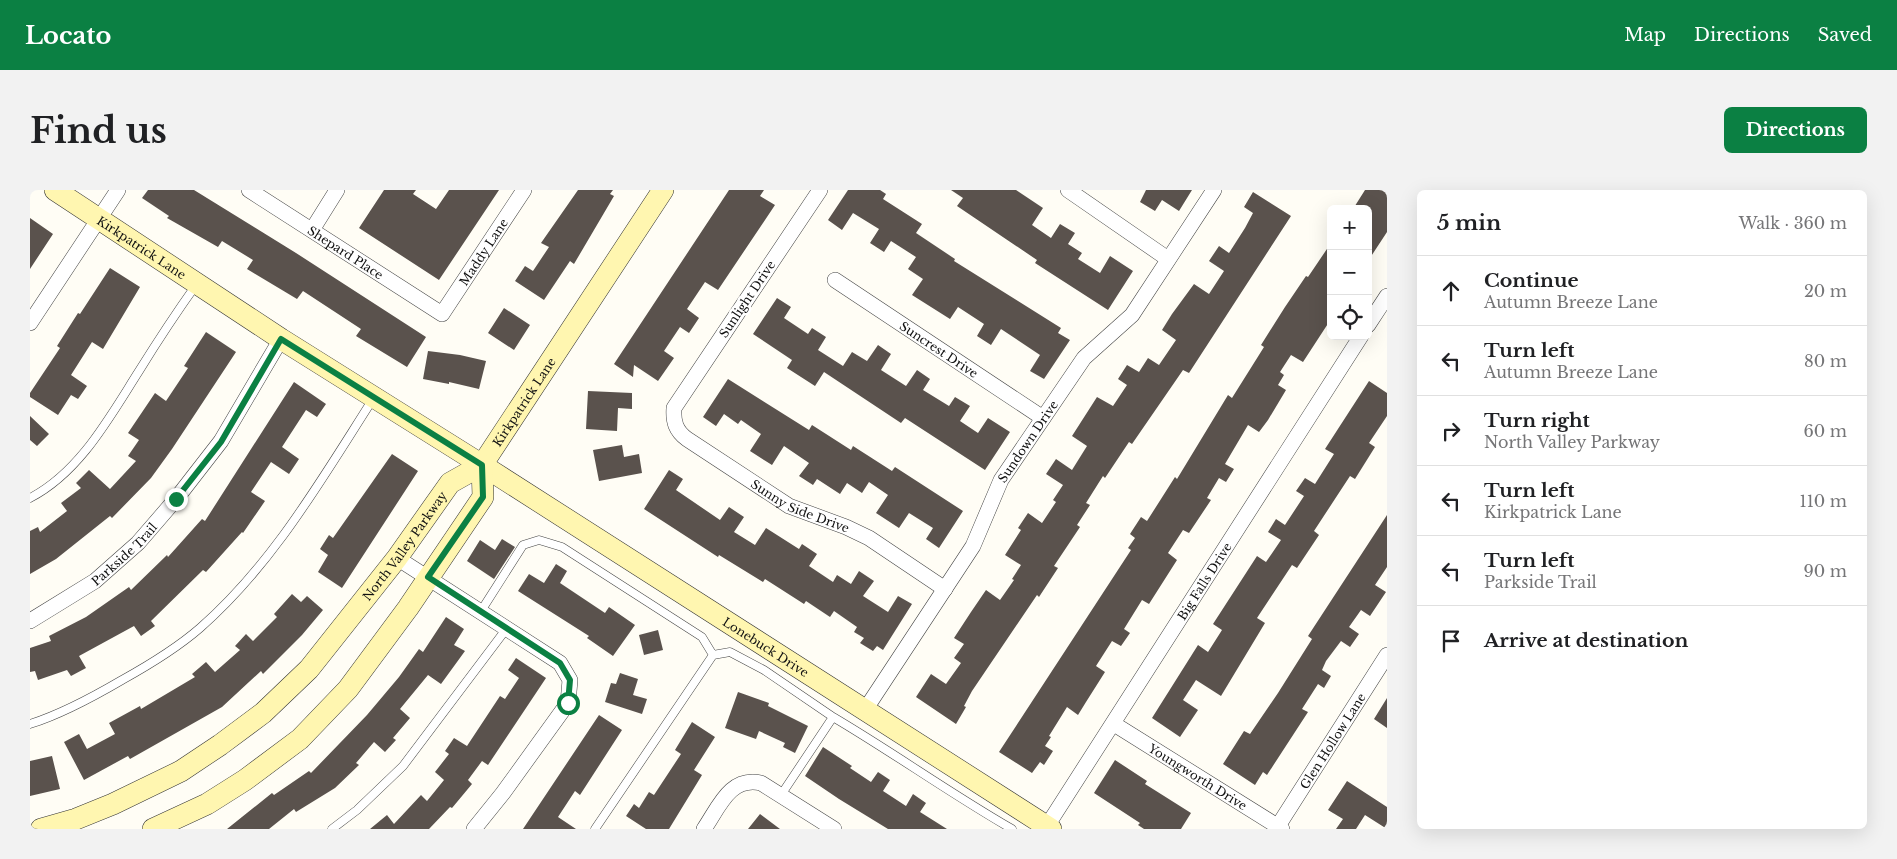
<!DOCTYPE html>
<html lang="en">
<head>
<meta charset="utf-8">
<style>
  :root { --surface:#fff; --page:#f2f2f2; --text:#202124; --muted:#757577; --line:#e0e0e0; --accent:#0b8043 }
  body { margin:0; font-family:"Libre Baskerville",serif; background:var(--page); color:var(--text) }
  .controls { position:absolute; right:15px; top:15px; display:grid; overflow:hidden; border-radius:8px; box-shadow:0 5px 20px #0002 }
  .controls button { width:45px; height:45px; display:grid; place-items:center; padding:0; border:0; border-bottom:1px solid var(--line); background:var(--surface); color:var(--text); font:25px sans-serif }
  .stop { position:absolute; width:15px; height:15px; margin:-11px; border:4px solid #0b8043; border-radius:50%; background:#fff }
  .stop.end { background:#0b8043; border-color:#fff; box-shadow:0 1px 5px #0008 }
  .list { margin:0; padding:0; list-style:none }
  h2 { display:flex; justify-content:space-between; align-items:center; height:65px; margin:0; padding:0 20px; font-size:21px }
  h2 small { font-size:16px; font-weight:400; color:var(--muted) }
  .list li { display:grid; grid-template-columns:32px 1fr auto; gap:15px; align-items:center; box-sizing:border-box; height:70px; padding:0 20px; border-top:1px solid var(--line) }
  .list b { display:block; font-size:19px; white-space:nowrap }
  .list p { margin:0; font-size:16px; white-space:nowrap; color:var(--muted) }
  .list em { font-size:16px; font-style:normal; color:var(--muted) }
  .icon { flex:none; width:28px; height:28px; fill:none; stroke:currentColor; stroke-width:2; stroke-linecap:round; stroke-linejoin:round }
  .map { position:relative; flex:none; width:1357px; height:639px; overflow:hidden; border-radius:8px }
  header { display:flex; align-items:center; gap:30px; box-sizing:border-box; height:70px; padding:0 25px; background:var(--accent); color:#fff }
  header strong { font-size:24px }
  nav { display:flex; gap:28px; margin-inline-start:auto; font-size:18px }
  .intro { display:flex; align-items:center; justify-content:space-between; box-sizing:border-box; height:120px; padding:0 30px }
  h1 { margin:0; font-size:35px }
  .button { padding:12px 22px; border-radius:8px; background:var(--accent); color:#fff; font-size:18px; font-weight:700 }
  main { display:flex; gap:30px; padding:0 30px }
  aside { flex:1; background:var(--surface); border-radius:8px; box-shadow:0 5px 20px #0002 }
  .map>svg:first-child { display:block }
  .building { fill:#5a524d }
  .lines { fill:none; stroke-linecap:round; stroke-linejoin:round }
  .lane-casing { stroke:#444; stroke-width:9 }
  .street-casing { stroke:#444; stroke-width:16 }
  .secondary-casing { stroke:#333; stroke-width:22 }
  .lane { stroke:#fff; stroke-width:8 }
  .street { stroke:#fff; stroke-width:15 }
  .secondary { stroke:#fff6b0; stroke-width:21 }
  .route { stroke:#0b8043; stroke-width:6 }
  .labels { text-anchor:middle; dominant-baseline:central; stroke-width:5; stroke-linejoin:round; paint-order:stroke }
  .street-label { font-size:12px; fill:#111; stroke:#fff }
</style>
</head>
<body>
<header>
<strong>Locato</strong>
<nav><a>Map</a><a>Directions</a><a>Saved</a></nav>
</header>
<div class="intro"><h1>Find us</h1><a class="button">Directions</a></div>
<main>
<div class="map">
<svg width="1357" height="639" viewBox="0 0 1357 639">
  <rect width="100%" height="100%" fill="#fffdf5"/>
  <path class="building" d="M118,0H164L266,63L396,147L377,177L326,146L331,139L273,101L267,109L217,79L223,70L192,51L188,57L137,28L139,26L112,8Z
    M354,0H386L383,4L406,19L419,0H469L409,90L329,38Z
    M548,0H583L580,4L584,6L544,74L540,71L514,110L485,91L495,76L503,81L519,57L511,53Z
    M699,0H734L730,6L745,15L688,100L675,92L657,119L669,128L659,143L650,137L634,161L644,168L628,191L604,175L603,187L584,174Z
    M818,0H850L856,4L853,9L892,34L886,43L925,69L924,71L1031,138L1028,143L1040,150L1014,189L1000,181L1010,165L971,139L961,155L947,146L954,134L928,117L920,129L882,105L893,89L878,79L886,67L861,51L854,62L840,53L849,39L823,23L812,40L798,30Z
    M921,0H986L1013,18L1002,35L1021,48L1030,34L1045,43L1038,54L1052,63L1048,69L1070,83L1080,66L1103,81L1078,120L1005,73L1007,70L927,16L933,8Z
    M1116,0H1162L1149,21L1132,10L1125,21L1110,12Z
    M1335,0H1357V42L1338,71V19H1323Z
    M1223,2L1261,26L1159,183L1153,180L1102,254L1099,252L1075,288L1073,286L1056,313L1060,315L1047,335L1050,337L1024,376L1028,378L1009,407L1007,405L942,501L934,516L936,517L926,534L886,507L901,484L916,494L931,473L924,468L934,454L924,448L941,422L956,400L970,410L984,390L982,389L991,375L975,365L991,340L988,338L998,323L1012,333L1026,312L1023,310L1033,295L1016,284L1026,269L1042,280L1057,256L1042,246L1067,207L1083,216L1097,195L1088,189L1097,175L1109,182L1118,168L1129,175L1146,150L1132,140L1142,124L1164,94L1179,104L1194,81L1179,71L1189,56L1199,63L1215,38L1223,23L1214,17Z
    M0,28L23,44L0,79Z
    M1301,53V129L1273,172L1261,165L1250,182L1254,185L1248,195L1256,200L1238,230L1229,242L1218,235L1195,274L1204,279L1196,292L1189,288L1177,308L1181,310L1159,343L1153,340L1138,363L1147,370L1119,414L1112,410L1094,439L1100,443L1091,456L1082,451L1066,476L1075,482L1056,512L1048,525L1037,517L1019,546L1021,547L1015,556L1023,561L1014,575L1010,572L1002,583L969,562L1101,360L1098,358L1105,348L1100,344L1111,327L1117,331L1145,287L1147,289L1198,205L1202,208L1234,157L1231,155L1255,117L1276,86L1278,87Z
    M80,78L110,97L73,159L62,152L41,185L57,196L48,209L41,205L28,225L0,207V203L30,158L27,156L48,123L50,124Z
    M747,108L761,117L754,128L778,144L782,138L796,147L788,160L813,176L822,162L837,171L848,155L861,164L851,180L876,196L887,180L900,189L893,200L919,216L925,207L940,216L930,231L948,243L958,228L980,242L955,280L875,228L871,233L794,182L785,196L757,178L762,170L723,144Z
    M474,118L500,135L484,160L458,143Z
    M176,142L206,162L142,259L121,288L82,328L80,326L26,369L0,384V341L8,337L10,342L37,321L31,313L51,298L46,293L59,280L80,299L106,271L98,266L109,250L98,243L125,203L136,211L158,178L154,176Z
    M398,161L430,165L456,171L449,199L419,192V194L393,189Z
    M698,189L779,240L782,235L821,260L823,256L862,281L865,277L933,321L909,358L896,349L903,338L879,323L869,338L846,323L858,305L839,292L832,303L817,293L810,304L787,289L783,295L769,286L779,273L754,256L742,275L720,261L731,244L711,230L708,234L694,224L686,236L673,227Z
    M1339,191L1357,203V226L1339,253L1345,257L1325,289L1320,286L1284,341L1289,345L1267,378L1262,375L1227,428L1235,433L1191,506L1166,490L1153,510L1168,520L1150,547L1122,528L1168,455L1178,462L1192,440L1183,434L1227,366L1236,372L1251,350L1238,342L1246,329L1255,335L1274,306L1266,301L1275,288L1285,294L1304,264L1295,259Z
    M264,192L296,214L287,227L276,220L252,257L269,269L259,284L241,272L221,302L235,311L213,343L212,342L176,382L173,380L121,431L125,436L111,446L104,436L49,466L56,478L41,486L37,480L8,490L5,481L0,482V458L21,451L19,446L56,427L99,397L101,400L137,365L138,367L172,329L175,331Z
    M558,201L602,203V219L588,218L587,241L556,239Z
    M0,226L19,244L7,256L0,250Z
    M592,255L594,267L609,264L612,283L569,291L563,260Z
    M362,264L388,281L312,398L288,382L298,365L290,359L299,345L303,348Z
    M639,280L653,289L646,300L690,330L699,317L714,327L704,342L725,355L736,338L769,359L772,354L787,364L779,376L803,392L807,385L821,394L829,381L844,391L833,406L858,422L868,406L882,414L853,460L847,456L843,461L830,453L834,448L824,442L827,437L804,421L800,427L776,411L774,414L735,389L733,392L689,365L688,367L614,319Z
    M1357,325V377L1345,395L1356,402L1340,426L1331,420L1319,437L1329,444L1320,457L1311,451L1296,471L1292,480L1301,486L1294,498L1288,494L1272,519L1278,522L1237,585L1233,582L1225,595L1193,574L1214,541L1220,544L1248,503L1282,449L1278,446Z
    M472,349L485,357L464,389L437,371L450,350L465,360Z
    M526,374L537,381L530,393L575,423L579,417L605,435L583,466L557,448L559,446L488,401L499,384L514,393Z
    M262,404L271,412L277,406L293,420L272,445L233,484L231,481L192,517L100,569L98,566L54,590L34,552L49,544L57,559L85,544L79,533L110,516L111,519L165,487L162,484L176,472L185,482L210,460L205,456L216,444L223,451L247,427L244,424Z
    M416,427L434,439L424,455L435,461L411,494L398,485L370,519L380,528L363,548L366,550L355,562L344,552L326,573L329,575L305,598L266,622L264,619L239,639H197L242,603L244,605L279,581L281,583L337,525L369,487L389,459L393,462Z
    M628,440L633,460L614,465L609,445Z
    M486,468L516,488L458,575L452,571L438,590L442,594L422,618L420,617L399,639H340L357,625L364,634L391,605L397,611L414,590L405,582L419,564L415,561L424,548L437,556L470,506L475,509L489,488L478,480Z
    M590,483L608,489L603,505L617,509L612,524L575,512L581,493L586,494Z
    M708,502L739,513L738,516L778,536L765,563L753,557L755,553L729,541L726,549L695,538Z
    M1357,508V538L1344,529Z
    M569,525L592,540L550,605L545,601L528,627L546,639H493Z
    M662,532L685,547L664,580L672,585L639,639H616L596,626L604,614L609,618L619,602L624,605L651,564L645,560Z
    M793,557L822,576L820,578L841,592L848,582L860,590L853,601L876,616L883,604L896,613L890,622L917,639H858L809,609L775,586Z
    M22,566L30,599L0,606V571Z
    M1085,570L1117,591L1115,594L1161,623L1151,639H1114L1108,635L1110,633L1064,603Z
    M1317,591L1357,617V639L1335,625L1326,639H1306L1313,629L1298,620Z
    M730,624L750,639H718Z"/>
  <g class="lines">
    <defs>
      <path id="lane" d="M0,308C50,282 79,228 109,181C127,152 146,123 166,95
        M451,421L493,355L509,350L532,357L672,447L683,465
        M803,527C864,563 921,604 982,639
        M0,534C32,524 63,507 92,490C119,475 147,458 170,438C243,374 291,290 343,209
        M302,639L327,620L373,576L477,438
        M565,639L683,465L700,462L734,480L803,527L751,605"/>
      <g id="street">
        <path id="s1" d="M219,0L412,124L494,0"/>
        <path id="s2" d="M790,0L644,218C643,232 646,241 657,249L759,316L816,337L839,348L915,399"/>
        <path d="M1038,0L1138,69"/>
        <path d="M282,40L307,0"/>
        <path id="s3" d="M805,90L1013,228"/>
        <path d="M0,133L88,0"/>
        <path d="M1338,135L1357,106"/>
        <path d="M367,368L530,473L540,490L538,513L473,603L444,639"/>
        <path id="s4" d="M0,431L65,391L108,353L146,309L191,251L251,149"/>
        <path id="s5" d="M835,520L943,356L971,290L1054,168L1102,125L1184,0"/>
        <path id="s6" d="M1084,534L1252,639"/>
        <path id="s7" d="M1017,636L1331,146"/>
        <path id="s8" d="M1248,636L1357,465"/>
        <path d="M674,639C689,617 700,586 731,593L804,639"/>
      </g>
      <g id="secondary">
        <path id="s9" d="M25,0L251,149L452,275L1021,639"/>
        <path id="s10" d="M11,639L46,629L83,614L151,581L190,555L233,523L279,479L367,368L420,293L452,275L633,0"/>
        <path d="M123,639L177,614L215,590L270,549L318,499L378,418L453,307L452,275"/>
      </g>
    </defs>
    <use href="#lane" class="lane-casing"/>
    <use href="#street" class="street-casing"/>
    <use href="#secondary" class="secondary-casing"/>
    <use href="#lane" class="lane"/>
    <use href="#street" class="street"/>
    <use href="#secondary" class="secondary"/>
  </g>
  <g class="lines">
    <path class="route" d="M146,309L191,252L251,149L452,275L453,307L398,387L530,473L540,490L538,513"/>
  </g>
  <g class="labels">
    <g class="street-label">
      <text stroke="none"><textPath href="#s9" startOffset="104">Kirkpatrick Lane</textPath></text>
      <text stroke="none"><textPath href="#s1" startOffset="115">Shepard Place</textPath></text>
      <text stroke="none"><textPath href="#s1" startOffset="304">Maddy Lane</textPath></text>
      <text transform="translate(717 109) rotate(-56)">Sunlight Drive</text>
      <text stroke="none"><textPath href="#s3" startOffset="125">Suncrest Drive</textPath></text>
      <text stroke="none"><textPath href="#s10" startOffset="662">Kirkpatrick Lane</textPath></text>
      <text stroke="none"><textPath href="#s5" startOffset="315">Sundown Drive</textPath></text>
      <text stroke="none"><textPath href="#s2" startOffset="430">Sunny Side Drive</textPath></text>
      <text stroke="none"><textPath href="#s10" startOffset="472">North Valley Parkway</textPath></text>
      <text stroke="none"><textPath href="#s4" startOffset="116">Parkside Trail</textPath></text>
      <text stroke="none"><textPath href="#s7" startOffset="291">Big Falls Drive</textPath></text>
      <text stroke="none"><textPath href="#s9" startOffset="845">Lonebuck Drive</textPath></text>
      <text stroke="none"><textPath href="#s8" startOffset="101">Glen Hollow Lane</textPath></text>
      <text stroke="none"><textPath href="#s6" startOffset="99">Youngworth Drive</textPath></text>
    </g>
  </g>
</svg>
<div class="controls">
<button>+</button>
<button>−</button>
<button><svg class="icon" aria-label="locate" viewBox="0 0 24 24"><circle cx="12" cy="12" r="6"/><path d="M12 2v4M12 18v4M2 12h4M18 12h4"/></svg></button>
</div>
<div class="stop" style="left:538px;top:513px"></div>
<div class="stop end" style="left:146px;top:309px"></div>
</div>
<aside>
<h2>5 min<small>Walk · 360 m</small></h2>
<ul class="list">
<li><svg class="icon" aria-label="ahead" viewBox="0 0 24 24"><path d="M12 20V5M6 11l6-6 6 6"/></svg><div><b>Continue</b><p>Autumn Breeze Lane</p></div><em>20 m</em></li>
<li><svg class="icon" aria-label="left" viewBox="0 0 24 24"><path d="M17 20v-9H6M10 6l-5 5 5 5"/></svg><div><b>Turn left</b><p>Autumn Breeze Lane</p></div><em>80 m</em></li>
<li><svg class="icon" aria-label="right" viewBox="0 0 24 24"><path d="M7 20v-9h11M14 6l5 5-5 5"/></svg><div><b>Turn right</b><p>North Valley Parkway</p></div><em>60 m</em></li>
<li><svg class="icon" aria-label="left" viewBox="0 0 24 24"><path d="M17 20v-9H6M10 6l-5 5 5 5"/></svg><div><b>Turn left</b><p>Kirkpatrick Lane</p></div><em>110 m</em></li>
<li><svg class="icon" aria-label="left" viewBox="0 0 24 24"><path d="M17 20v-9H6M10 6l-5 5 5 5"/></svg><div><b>Turn left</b><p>Parkside Trail</p></div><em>90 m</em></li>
<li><svg class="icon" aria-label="arrive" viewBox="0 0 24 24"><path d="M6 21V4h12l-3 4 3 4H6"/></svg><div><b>Arrive at destination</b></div></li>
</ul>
</aside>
</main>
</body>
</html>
